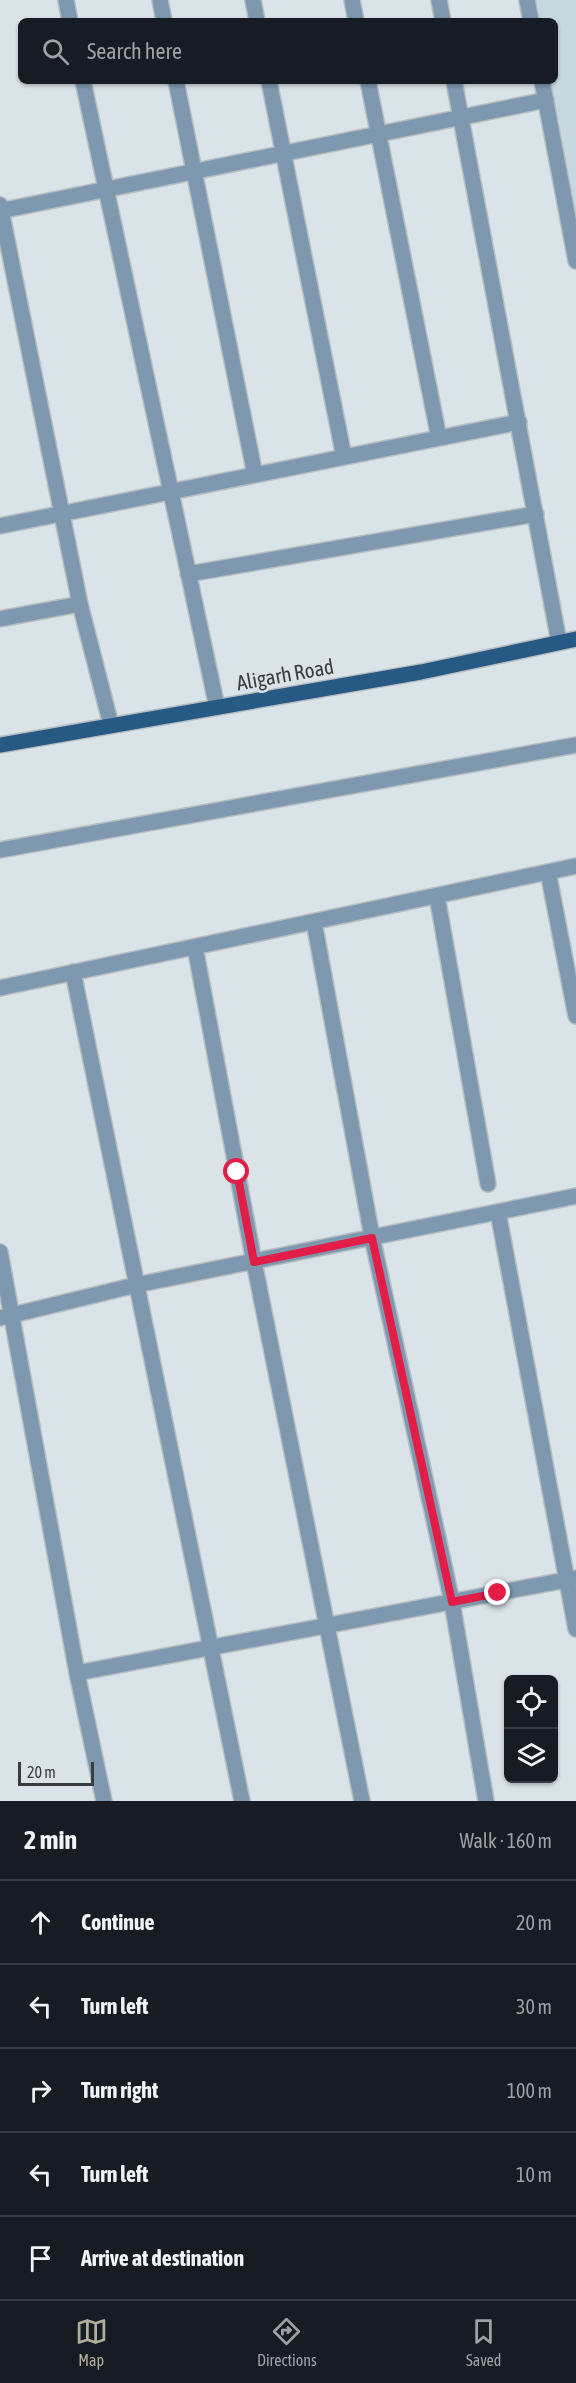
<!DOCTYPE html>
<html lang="en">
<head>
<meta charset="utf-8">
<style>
  :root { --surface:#171b24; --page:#20242c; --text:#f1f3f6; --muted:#9ea1a6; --line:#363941; --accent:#b0af9a }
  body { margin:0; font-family:"Asap Condensed",sans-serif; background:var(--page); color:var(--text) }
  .controls { position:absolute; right:18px; bottom:18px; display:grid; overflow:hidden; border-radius:9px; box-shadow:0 2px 4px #0004 }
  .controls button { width:54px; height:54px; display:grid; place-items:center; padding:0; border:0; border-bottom:2px solid var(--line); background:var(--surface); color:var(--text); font:30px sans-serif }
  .scale { position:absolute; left:18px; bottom:15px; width:76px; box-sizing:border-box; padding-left:6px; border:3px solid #393d3e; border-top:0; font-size:16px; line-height:21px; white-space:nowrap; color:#393d3e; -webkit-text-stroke:4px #dae3e7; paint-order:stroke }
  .stop { position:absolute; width:18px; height:18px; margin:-14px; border:4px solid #e11d48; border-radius:50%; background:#fff }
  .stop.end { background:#e11d48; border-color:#fff; box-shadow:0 2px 6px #0008 }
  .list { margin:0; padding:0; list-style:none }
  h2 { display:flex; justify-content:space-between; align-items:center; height:78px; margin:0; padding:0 24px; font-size:26px }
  h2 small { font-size:20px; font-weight:400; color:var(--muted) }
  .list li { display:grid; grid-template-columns:39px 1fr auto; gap:18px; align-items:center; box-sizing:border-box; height:84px; padding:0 24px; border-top:2px solid var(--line) }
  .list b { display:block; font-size:22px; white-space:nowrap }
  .list em { font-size:20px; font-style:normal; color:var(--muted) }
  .icon { flex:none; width:33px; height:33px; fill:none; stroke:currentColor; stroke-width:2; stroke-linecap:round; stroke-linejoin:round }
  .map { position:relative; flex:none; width:576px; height:1801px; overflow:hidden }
  .search { position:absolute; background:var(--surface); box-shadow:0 2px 4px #0004; left:18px; right:18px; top:18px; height:66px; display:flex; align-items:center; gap:15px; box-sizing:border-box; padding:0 21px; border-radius:9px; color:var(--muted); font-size:22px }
  .sheet { height:498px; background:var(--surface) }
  nav { display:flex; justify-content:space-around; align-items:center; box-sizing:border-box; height:84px; border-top:2px solid var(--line); background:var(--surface); font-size:16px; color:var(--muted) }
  nav a { display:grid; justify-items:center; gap:3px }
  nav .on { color:var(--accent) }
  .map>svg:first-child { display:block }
  .built { fill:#c7d9df }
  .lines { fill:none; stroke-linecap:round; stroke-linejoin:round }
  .minor-casing { stroke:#b7bec2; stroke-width:18 }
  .major-casing { stroke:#b7bec2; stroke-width:18 }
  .minor { stroke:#7e98b0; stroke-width:15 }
  .major { stroke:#265983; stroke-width:15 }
  .route { stroke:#e11d48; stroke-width:8 }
  .labels { text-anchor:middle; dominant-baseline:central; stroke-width:5; stroke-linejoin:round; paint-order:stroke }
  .street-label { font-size:21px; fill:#393d3e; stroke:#dae3e7 }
</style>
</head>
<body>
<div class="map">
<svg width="576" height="1801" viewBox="0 0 576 1801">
  <rect width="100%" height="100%" fill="#dae3e7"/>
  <path class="built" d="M526,0H576V261L542,81H555V21H530Z"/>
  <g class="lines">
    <defs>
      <path id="minor" d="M66,0L70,21
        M160,0L164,21
        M253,0L257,21
        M352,0L356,21
        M439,0L443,21
        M527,0L531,21
        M83,81L217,707
        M176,81L255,475
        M269,81L344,457
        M368,81L439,438
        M454,81L559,642
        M542,81L576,261
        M0,205L80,604L111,725
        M0,211L546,100
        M0,526L519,422
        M188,574L536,514
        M0,619L80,604
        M0,850L576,745
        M548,872L576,1016
        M437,896L488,1184
        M314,922L372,1237L452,1602L486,1801
        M195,947L254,1262L362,1801
        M73,972L242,1801
        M0,988L576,866
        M498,1212L576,1629
        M0,1252L77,1673L104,1801
        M0,1318L136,1285L576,1196
        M77,1673L576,1578"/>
      <path id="major" d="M0,745L421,672L576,639"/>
    </defs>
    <use href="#minor" class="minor-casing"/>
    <use href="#major" class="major-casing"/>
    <use href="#minor" class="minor"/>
    <use href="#major" class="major"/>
  </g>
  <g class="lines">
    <path class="route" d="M237,1172L254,1262L372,1238L452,1602L498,1593"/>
  </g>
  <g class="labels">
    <g class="street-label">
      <text transform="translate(285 674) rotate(-10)">Aligarh Road</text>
    </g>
  </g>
</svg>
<div class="controls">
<button><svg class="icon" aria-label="locate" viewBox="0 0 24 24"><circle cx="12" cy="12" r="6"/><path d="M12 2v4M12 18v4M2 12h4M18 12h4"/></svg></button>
<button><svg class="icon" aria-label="layers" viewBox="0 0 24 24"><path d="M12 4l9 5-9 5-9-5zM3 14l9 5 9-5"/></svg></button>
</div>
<div class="scale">20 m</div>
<div class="stop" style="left:237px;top:1172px"></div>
<div class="stop end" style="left:498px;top:1593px"></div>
<div class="search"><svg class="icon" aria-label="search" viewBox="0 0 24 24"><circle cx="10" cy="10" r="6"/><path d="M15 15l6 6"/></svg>Search here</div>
</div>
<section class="sheet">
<h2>2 min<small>Walk · 160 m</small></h2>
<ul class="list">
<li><svg class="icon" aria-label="ahead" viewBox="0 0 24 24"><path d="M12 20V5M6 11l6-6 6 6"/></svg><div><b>Continue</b></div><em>20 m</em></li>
<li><svg class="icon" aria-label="left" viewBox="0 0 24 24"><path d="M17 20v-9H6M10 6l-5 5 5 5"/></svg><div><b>Turn left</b></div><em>30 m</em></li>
<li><svg class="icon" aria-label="right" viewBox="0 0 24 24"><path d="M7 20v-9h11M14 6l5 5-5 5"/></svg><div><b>Turn right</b></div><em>100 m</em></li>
<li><svg class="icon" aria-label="left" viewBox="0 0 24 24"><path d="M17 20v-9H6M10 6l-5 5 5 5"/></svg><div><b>Turn left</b></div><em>10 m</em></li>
<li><svg class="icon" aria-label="arrive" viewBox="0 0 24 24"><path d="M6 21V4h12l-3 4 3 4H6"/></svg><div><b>Arrive at destination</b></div></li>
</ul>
</section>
<nav>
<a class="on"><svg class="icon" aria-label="map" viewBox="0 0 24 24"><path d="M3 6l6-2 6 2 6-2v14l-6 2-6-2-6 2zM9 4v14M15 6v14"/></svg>Map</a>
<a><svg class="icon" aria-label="directions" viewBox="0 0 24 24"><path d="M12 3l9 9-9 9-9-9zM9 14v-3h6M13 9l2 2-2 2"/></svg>Directions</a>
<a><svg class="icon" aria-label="saved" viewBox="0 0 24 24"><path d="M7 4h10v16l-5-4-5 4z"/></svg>Saved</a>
</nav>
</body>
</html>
